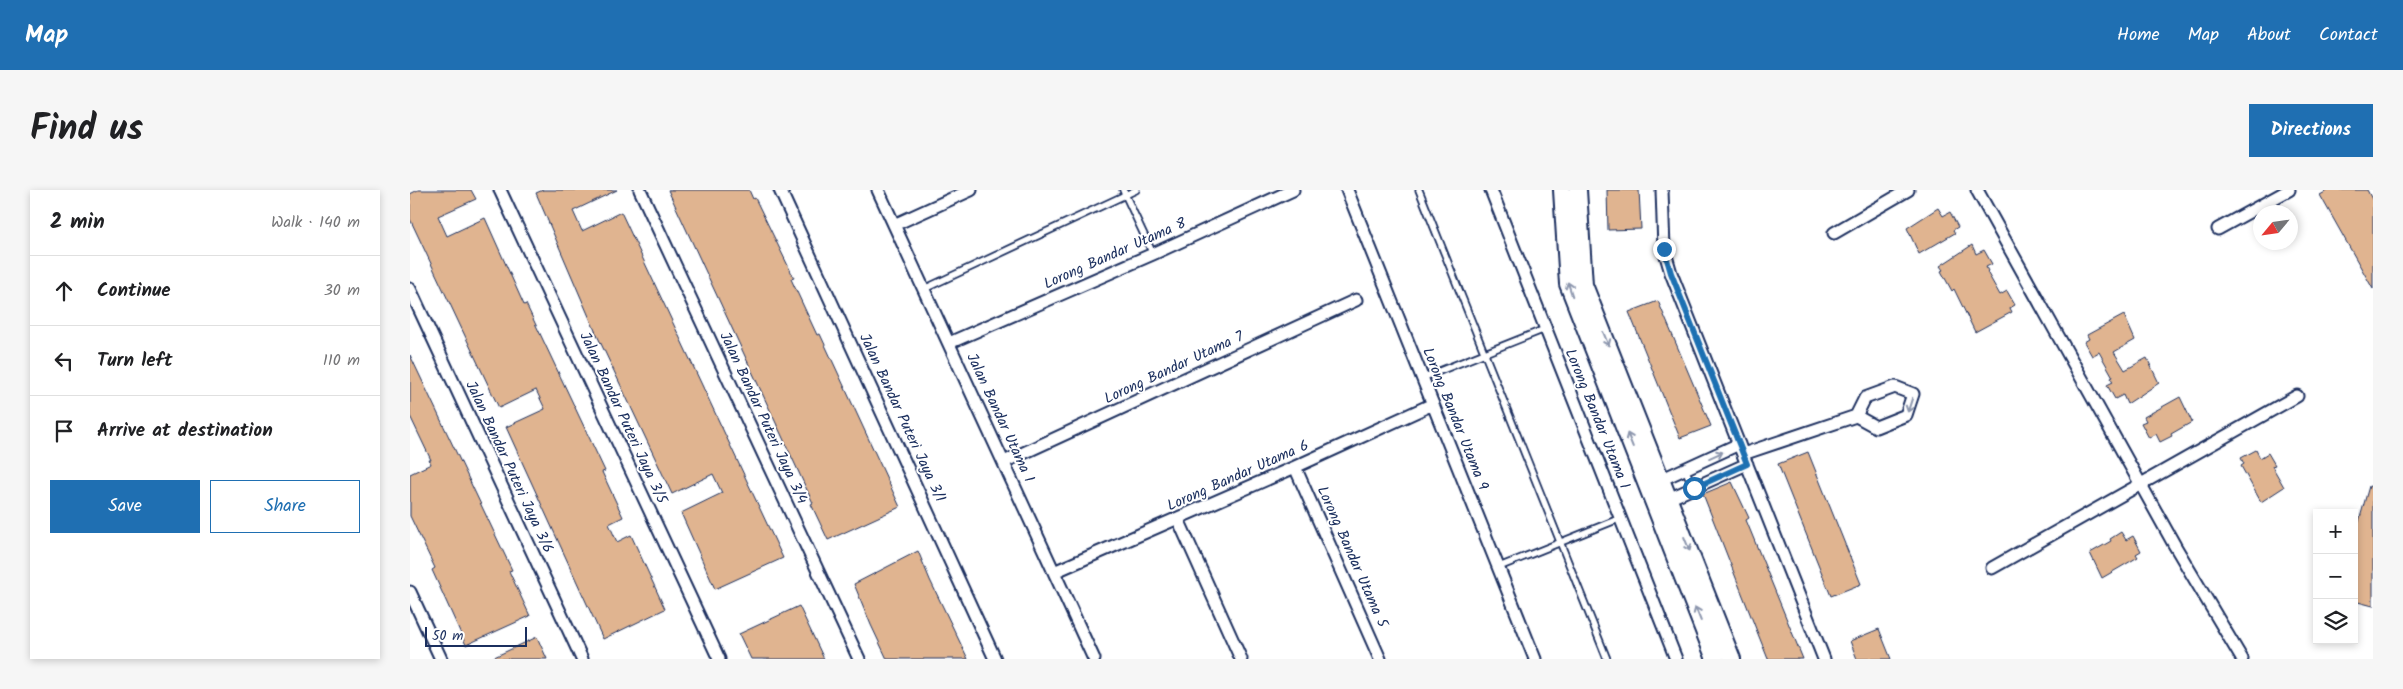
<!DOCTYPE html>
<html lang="en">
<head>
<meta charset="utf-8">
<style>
  :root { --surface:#fff; --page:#f6f6f6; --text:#202124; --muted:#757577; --line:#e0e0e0; --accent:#1f6fb2 }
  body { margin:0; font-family:Kalam,sans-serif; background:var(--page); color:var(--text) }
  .controls { position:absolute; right:15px; bottom:15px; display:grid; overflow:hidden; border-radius:0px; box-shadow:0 2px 8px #0003 }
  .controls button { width:45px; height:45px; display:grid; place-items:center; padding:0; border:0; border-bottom:1px solid var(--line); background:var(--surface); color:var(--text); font:25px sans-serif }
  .compass { position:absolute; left:1843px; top:15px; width:45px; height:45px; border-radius:50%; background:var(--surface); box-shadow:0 2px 8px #0003; rotate:241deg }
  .scale { position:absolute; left:15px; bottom:12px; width:102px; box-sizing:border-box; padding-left:5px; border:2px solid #1b2f5e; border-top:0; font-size:14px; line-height:18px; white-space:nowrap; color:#1b2f5e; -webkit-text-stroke:4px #fff; paint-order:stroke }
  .stop { position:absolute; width:15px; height:15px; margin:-11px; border:4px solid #1f6fb2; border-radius:50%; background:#fff }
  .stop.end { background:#1f6fb2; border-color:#fff; box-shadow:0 1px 5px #0008 }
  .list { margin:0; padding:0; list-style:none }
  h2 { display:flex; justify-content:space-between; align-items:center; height:65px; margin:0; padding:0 20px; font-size:21px }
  h2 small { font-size:16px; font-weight:400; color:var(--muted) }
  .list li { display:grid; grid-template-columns:32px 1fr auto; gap:15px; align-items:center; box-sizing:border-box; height:70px; padding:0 20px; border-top:1px solid var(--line) }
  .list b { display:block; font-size:19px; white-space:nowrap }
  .list em { font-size:16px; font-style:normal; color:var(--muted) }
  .actions { display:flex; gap:10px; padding:15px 20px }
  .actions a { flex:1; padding:11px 0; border:1px solid var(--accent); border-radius:0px; text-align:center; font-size:18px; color:var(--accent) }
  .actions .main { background:var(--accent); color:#fff }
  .icon { flex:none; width:28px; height:28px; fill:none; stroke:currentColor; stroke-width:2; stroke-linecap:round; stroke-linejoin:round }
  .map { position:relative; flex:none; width:1963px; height:469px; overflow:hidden; border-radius:0px }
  header { display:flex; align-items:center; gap:30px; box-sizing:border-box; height:70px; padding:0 25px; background:var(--accent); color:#fff }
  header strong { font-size:24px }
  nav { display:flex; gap:28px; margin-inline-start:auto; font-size:18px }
  .intro { display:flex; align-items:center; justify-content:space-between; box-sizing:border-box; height:120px; padding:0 30px }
  h1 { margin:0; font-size:35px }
  .button { padding:12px 22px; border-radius:0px; background:var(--accent); color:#fff; font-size:18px; font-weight:700 }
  main { display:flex; gap:30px; padding:0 30px }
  aside { flex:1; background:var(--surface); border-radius:0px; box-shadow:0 2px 8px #0003 }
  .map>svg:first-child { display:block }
  .building { fill:#e0b490; stroke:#1b2f5e }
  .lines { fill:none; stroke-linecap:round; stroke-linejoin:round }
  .lane-casing { stroke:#1b2f5e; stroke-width:9 }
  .street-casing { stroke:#1b2f5e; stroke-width:15 }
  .secondary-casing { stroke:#1b2f5e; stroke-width:20 }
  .lane { stroke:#fff; stroke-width:5.5 }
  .street { stroke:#fff; stroke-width:11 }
  .secondary { stroke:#fff; stroke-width:16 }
  .oneway { stroke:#8d97ae }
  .route { stroke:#1f6fb2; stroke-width:6 }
  .labels { text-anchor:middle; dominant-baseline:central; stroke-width:4; stroke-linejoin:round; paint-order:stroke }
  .street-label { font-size:15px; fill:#1b2f5e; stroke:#fff }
</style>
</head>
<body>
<header>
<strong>Map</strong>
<nav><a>Home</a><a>Map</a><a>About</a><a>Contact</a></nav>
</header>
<div class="intro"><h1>Find us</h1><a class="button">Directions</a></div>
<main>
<aside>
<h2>2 min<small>Walk · 140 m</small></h2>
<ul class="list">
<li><svg class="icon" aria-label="ahead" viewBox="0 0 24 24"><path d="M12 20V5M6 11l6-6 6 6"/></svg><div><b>Continue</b></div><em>30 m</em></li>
<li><svg class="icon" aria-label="left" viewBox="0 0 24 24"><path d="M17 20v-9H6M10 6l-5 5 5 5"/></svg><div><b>Turn left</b></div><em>110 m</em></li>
<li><svg class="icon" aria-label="arrive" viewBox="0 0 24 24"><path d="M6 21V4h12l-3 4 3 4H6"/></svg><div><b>Arrive at destination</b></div></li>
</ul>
<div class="actions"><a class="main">Save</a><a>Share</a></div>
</aside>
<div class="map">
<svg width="1963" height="469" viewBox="0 0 1963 469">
  <rect width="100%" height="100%" fill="#fff"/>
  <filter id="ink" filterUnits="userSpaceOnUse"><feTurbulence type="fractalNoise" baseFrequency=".02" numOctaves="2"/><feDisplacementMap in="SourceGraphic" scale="10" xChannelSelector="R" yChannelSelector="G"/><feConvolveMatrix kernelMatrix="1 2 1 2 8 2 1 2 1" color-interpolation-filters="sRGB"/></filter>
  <g filter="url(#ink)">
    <path class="building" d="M8,0H61L66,9L28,26L37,46L75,28L114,115L116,114L195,281L192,282L213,327L199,334L207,352L221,345L255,419L193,449L96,237L135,219L126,200L89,218L0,29V4Z
      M133,0H207L163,21L172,41L211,22L373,368L305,399L271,323L312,303L303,284L262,304L186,143L126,3Z
      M258,0H339L343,9L345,8L384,88L381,89L407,145L410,144L490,317L418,350L401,314L403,313Z
      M1197,0H1229L1231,39L1198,40Z
      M1919,0H1957L1963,11V99L1910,5Z
      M1528,18L1533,26L1540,22L1548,37L1543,40L1545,43L1509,64L1497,38Z
      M1562,55L1566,64L1574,60L1582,74L1576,77L1578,81L1577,82L1590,105L1597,101L1605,115L1600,118L1602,122L1565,142L1544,99L1542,101L1531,81L1533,80L1530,76Z
      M1248,111L1301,236L1270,248L1219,122Z
      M1714,125L1725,150L1704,162L1715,180L1737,168L1749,193L1717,214L1713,205L1705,209L1697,195L1703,192L1701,188L1703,187L1689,162L1682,166L1674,152L1679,149L1677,145Z
      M0,165L102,380L99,381L120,426L56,455L22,380L25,378L0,326V284L21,274L19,270H21L0,226Z
      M1770,207L1782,232L1761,244L1762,246L1750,252L1746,244L1739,248L1731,233L1736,231L1734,227Z
      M1846,260L1850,268L1858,263L1865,275L1862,276L1874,297L1851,312L1831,276L1834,274L1831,268Z
      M1398,262L1451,394L1421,406L1368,274Z
      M1322,292L1339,328L1336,330L1393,469H1358L1348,444L1293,304Z
      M1959,296L1963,297V416L1944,411V349Z
      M1711,342L1716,350L1723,346L1731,361L1726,364L1728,367L1692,388L1680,363L1701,351L1700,349Z
      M508,361L520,390L558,469H477L461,435L444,394Z
      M389,416L414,469H341L329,444Z
      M1469,439L1481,469H1447L1440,451Z
      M127,447L137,469H80Z"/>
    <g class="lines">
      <defs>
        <path id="lane" d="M713,0L743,64
          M1009,0L1197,469
          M514,99L726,0
          M1012,188L1135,139
          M1275,279L1284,298
          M1089,377L1211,328"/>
        <path id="street" d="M90,0L309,469
          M230,0L449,469
          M370,0L585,469
          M468,0L684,469
          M937,0L1125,469
          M1081,0L1266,469
          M1252,0L1254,59L1261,83L1414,469
          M1567,0L1765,356L1832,469
          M484,35L561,0
          M1808,39L1879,0
          M1424,43L1498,0
          M0,99L172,469
          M539,153L743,64L883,0
          M1333,264L1446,226L1455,208L1485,197L1503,204L1496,225L1466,237L1446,226
          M594,272L946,110
          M885,277L970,469
          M1246,292L1329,254
          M1254,311L1337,274
          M768,329L831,469
          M1582,378L1887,206
          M644,382L885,277L1023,214
          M0,402L31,469"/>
        <path id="secondary" d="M1152,0L1158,94L1305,469
          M1168,0L1174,95L1322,469"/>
      </defs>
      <use href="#lane" class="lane-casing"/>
      <use href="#street" class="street-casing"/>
      <use href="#secondary" class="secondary-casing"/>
      <use href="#lane" class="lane"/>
      <use href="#street" class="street"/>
      <use href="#secondary" class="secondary"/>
    </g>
    <defs><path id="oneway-shaft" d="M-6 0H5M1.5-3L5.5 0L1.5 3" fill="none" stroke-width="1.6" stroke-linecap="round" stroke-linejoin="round" transform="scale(1.25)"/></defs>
    <g class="oneway">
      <use href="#oneway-shaft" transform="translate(1160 99) rotate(-108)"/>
      <use href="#oneway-shaft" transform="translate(1196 149) rotate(68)"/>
      <use href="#oneway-shaft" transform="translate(1500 215) rotate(108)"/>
      <use href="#oneway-shaft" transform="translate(1220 250) rotate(-112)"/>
      <use href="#oneway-shaft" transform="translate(1306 265) rotate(-24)"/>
      <use href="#oneway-shaft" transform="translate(1277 354) rotate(68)"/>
      <use href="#oneway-shaft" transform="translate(1288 424) rotate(-112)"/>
    </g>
  </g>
  <g class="lines" filter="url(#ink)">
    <path class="route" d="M1254,59L1261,83L1337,274L1284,298"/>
  </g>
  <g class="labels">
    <g class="street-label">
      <text transform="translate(705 64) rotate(-24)">Lorong Bandar Utama 8</text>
      <text transform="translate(764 178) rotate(-25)">Lorong Bandar Utama 7</text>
      <text transform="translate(213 228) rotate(65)">Jalan Bandar Puteri Jaya 3/5</text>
      <text transform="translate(353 228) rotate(65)">Jalan Bandar Puteri Jaya 3/4</text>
      <text transform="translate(492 228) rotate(65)">Jalan Bandar Puteri Jaya 3/1</text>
      <text transform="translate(590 228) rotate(65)">Jalan Bandar Utama 1</text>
      <text transform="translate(1045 229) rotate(68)">Lorong Bandar Utama 9</text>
      <text transform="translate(1187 229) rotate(68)">Lorong Bandar Utama 1</text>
      <text transform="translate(99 277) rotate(65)">Jalan Bandar Puteri Jaya 3/6</text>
      <text transform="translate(828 286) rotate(-24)">Lorong Bandar Utama 6</text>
      <text transform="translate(942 367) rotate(66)">Lorong Bandar Utama 5</text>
    </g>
  </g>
</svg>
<div class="controls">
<button>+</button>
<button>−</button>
<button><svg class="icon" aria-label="layers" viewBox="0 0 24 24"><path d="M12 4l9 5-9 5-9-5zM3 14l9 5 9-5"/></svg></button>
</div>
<svg class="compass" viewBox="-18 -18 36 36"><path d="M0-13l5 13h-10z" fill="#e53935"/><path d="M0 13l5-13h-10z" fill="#757577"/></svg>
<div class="scale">50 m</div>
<div class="stop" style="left:1284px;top:298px"></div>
<div class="stop end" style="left:1254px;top:59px"></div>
</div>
</main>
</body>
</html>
